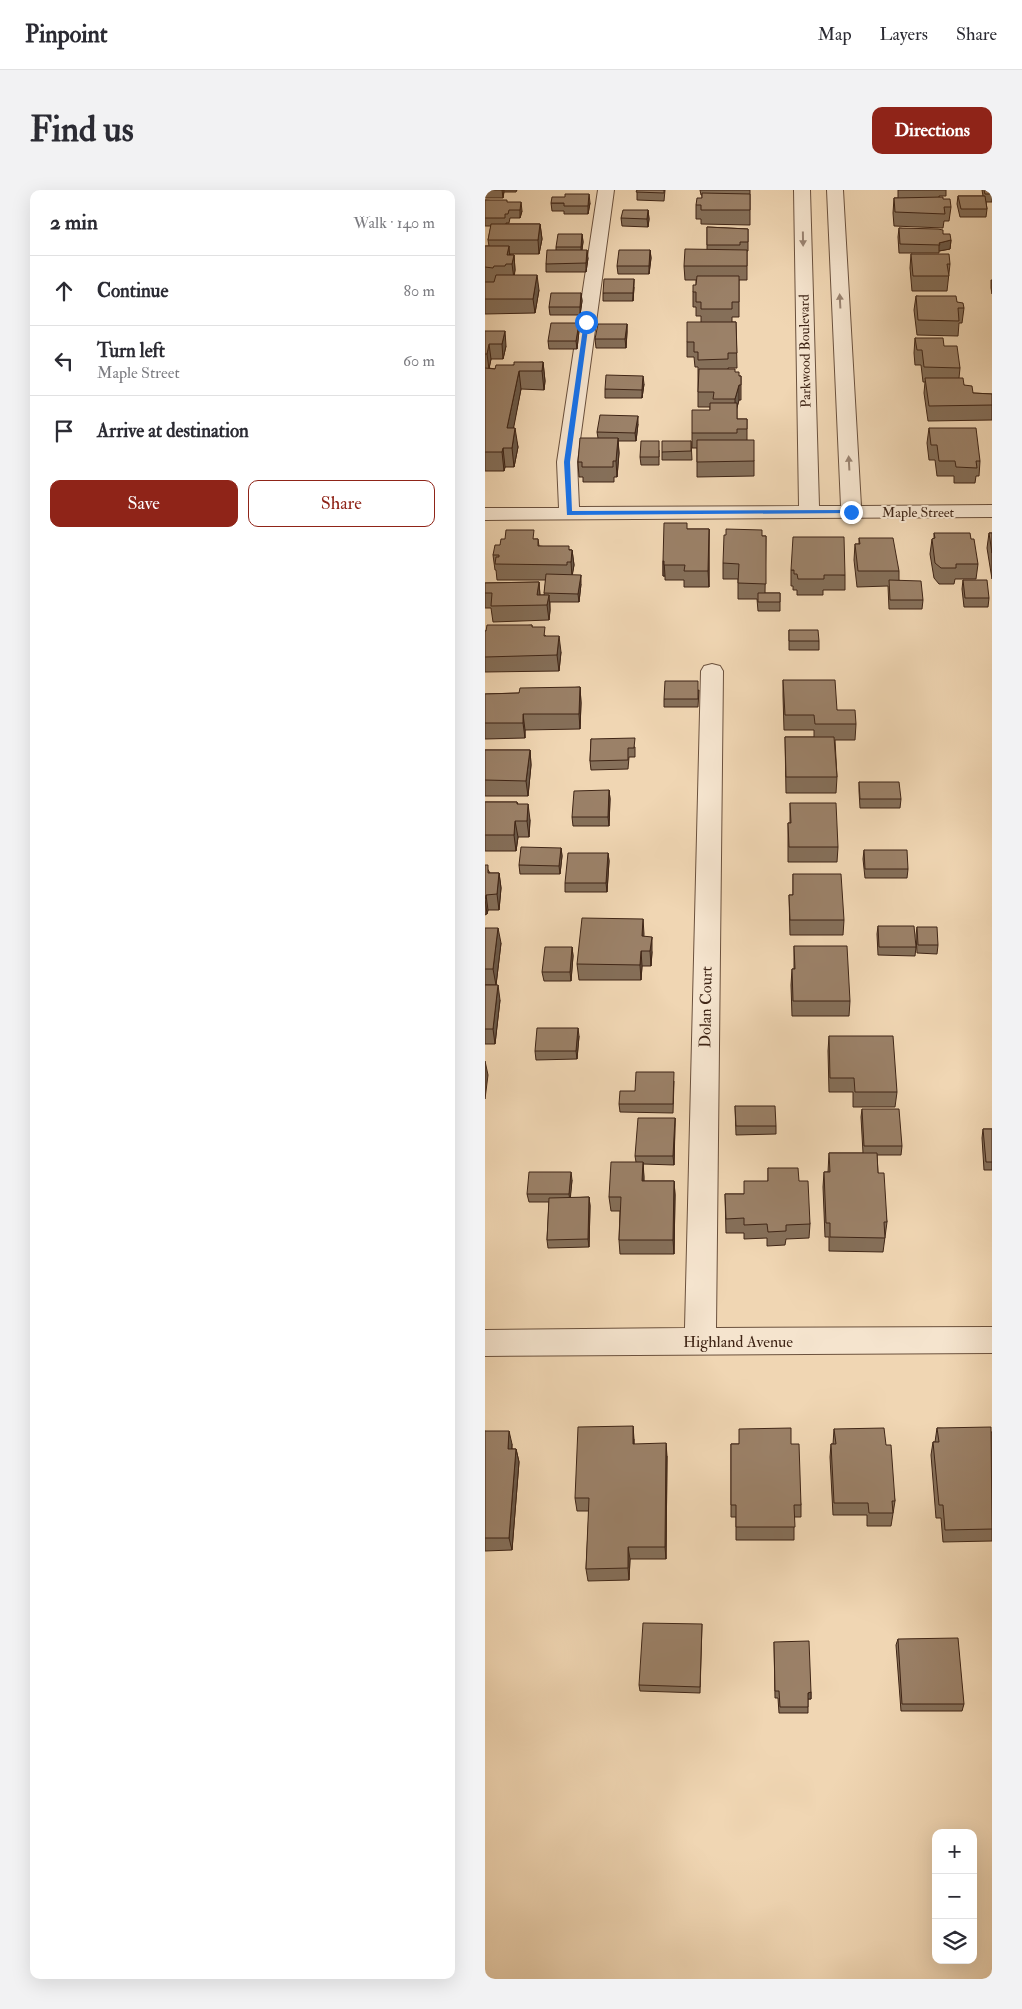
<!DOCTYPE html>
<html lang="en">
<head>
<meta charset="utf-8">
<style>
  :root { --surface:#fff; --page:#f2f2f3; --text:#2b2b33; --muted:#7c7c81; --line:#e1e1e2; --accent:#8f2418 }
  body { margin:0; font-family:"IM FELL Double Pica",serif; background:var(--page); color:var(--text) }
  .controls { position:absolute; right:15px; bottom:15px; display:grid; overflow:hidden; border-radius:10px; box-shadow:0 5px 20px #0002 }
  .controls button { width:45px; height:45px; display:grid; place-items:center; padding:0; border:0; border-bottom:1px solid var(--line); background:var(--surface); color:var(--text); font:25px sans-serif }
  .stop { position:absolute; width:15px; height:15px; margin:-11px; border:4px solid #1a73e8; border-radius:50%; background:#fff }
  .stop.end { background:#1a73e8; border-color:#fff; box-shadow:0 1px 5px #0008 }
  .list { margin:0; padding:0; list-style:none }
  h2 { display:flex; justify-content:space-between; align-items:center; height:65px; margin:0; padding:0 20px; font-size:21px }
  h2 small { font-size:16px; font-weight:400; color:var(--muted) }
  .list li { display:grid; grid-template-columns:32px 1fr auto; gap:15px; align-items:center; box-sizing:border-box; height:70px; padding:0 20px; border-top:1px solid var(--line) }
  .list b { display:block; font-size:19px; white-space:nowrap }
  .list p { margin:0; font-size:16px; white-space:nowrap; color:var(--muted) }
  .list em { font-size:16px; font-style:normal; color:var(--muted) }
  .actions { display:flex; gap:10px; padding:15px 20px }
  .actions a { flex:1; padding:11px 0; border:1px solid var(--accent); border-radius:10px; text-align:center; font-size:18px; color:var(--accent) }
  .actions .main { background:var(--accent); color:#fff }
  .icon { flex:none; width:28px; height:28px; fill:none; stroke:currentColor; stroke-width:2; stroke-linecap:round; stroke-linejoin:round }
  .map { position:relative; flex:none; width:507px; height:1789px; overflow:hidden; border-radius:10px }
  header { display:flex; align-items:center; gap:30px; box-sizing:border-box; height:70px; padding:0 25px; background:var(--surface); border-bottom:1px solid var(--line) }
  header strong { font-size:24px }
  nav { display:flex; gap:28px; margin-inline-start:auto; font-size:18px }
  .intro { display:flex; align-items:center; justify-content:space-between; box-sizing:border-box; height:120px; padding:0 30px }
  h1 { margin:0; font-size:35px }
  .button { padding:12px 22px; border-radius:10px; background:var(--accent); color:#fff; font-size:18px; font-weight:700 }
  main { display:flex; gap:30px; padding:0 30px }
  aside { flex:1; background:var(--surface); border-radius:10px; box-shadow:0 5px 20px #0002 }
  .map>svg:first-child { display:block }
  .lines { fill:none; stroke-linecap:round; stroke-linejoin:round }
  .minor-casing { stroke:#6b513d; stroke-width:2 }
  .minor { fill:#f5e4ce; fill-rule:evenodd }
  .wall { fill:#856f59; stroke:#3f2516 }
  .shaded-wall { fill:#6c5a49; stroke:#3f2516 }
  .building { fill:#9b8168; stroke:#3f2516 }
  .oneway { fill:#9a8472 }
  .route { fill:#1a73e8 }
  .labels { text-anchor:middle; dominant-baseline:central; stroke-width:4; stroke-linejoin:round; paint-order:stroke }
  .far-street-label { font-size:14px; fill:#3f2516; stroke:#f5e4ce }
  .street-label { font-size:16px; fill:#3f2516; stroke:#f5e4ce }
</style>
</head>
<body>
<header>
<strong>Pinpoint</strong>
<nav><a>Map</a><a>Layers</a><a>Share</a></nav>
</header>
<div class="intro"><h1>Find us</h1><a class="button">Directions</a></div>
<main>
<aside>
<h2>2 min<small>Walk · 140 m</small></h2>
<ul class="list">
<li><svg class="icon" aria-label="ahead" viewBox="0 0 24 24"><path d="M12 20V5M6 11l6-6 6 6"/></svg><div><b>Continue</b></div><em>80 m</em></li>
<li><svg class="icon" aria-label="left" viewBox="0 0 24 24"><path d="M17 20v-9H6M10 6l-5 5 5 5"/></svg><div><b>Turn left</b><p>Maple Street</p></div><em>60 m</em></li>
<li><svg class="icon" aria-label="arrive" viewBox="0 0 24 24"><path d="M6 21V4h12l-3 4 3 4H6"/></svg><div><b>Arrive at destination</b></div></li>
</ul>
<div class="actions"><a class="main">Save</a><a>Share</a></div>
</aside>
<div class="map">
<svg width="507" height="1789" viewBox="0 0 507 1789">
  <rect width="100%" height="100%" fill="#f0d6b3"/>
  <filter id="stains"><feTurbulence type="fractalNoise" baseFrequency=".004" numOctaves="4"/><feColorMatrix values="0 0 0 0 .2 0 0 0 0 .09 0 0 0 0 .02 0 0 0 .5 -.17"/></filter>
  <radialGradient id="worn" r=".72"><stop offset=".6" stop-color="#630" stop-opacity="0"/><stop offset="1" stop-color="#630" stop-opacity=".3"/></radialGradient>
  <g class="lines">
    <defs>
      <path id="minor" d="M113,0H129L92,272L94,317L314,316L309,0H325L334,316H356L342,0H358L376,316L507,315V327L0,330V318H74L72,272Z
        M227,474L235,476L238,481L231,1138L507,1137V1163L0,1166V1140L200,1138L216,481L219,476Z"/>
    </defs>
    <use href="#minor" class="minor-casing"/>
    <use href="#minor" class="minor"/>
  </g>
  <path class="wall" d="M0,0H32L31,2H19L18,8H0Z
    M152,0H180L179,11L152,10Z
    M215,0H265V35L216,34V29H211V15L217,8V5H216Z
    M413,0H461V6H454V7L458,9L466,17L464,31H459L458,38L409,36L408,23L409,8H413Z
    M497,0H507V12H501L502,19L501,27H475L472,14L473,6H498Z
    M0,10L22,12L37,21L35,28H25L24,33H21V34H55L57,49L54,64H25V65H29L30,80L29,85L54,100L50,123L0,124V56H4L3,50L6,36H0Z
    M66,13H105L103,24H79V21H67Z
    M163,20L164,29L163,37L137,36L136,28Z
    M222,37L263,39V61H262V90H254V127H247V132H251L252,178H243V179L250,182L254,186H256V210H254L252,217V229H262V250L269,271V286L212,287V258H207V243L225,220V217H213V177H210L209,167H202V152L216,132V126H211V117H208V102L211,95V90H200L199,76L222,60Z
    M414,38L458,44L466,50L465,59L454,61V63H414L413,47Z
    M97,44L98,52L97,60L103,68L101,82H61V74L71,60V57Z
    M165,60L166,68L164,84H133L132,76Z
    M426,64L465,74L462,101H427L425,78Z
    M506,90H507V104L506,98Z
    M149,97L148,111H118V103Z
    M96,103L97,111L95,125H65L64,117Z
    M431,106L472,112L479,118L477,133H474L473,146L432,145L429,120Z
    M142,134V142L141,158H111L110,149Z
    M0,141L21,156L18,169H6L4,178L10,179L29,175L58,172L60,191L59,200L36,199L28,238L33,257L29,277H20L19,281H0Z
    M94,141L92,159H64L63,151Z
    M430,148L459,156L475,178L474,188L479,195L488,203L507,204V230L443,231L439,203L440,192H438L436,175H430L429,163Z
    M159,194L157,208H120V199Z
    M153,234L151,251H133L134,263L132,287H129V292H98V287H94L93,272L113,248L112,242Z
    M444,238L495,271L494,286H491L490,293H469V286H452L450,270H444L442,253Z
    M206,251L207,270H177V262Z
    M174,260V275H156L155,267Z
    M202,339H224V397H199V390H180V386H178V371Z
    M449,343L493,374L491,389H470L469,394H454L449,388L445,364L447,349H449Z
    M504,343H507V389L502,358Z
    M277,346H281L280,403H295V421H273L272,409H253V389H238V373Z
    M374,348L414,381V390L438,410L437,419H404L403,396L372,397L369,370L370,354H374Z
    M50,349H53L54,356L87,360L89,375L87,385L96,394L94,412H65V420L64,430L8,432L6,418H0V393L54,392L55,405H59L61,390H12L11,380H10L8,365L15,355Z
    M306,380L360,385V400H338V405H312V400H308V396H306Z
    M478,390L504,408L503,417H479L477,399Z
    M47,435V437L61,446L76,462L74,481L0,482V441Z
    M304,440L334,451V460H304Z
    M298,490L352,520L371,534L370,550H350L352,587L351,603H301L300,547H329V540H299L298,506Z
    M95,497L96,513L95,539L40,540V548L0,549V504L34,503Z
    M214,500L213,517H179V509Z
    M106,549L150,557V567H144L143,579L106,580L105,571Z
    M0,560H45L46,575L43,606H0Z
    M374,592L416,609L415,618H375L374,601Z
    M124,600L125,609L124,636H88L87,627Z
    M0,612H32L33,614L45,630L44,647H33L31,661H0Z
    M305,613L353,657L352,672H303V633H305Z
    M76,658L77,666L75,684H35L34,675Z
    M379,660L423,679L422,688H380L378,669Z
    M123,663L124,671L122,702H80V693Z
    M0,675L5,683H14L16,698L14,720H3L2,724L0,725Z
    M308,684L359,730L358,745H305L304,705H308Z
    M393,736L431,757L430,766L393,765L392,744Z
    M432,737L453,755L452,764L432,763L431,745Z
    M0,738L16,753L11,795H0Z
    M159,746L167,762L166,776H157L156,790H94L92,774Z
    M309,756L365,811L364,826H307L306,795L307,779H309Z
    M87,757L88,766L86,791H59L57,782Z
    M0,795L15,810L10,854H0Z
    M94,846L92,869L51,870L50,861Z
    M344,846L412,902L410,917H368V902H344L343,861Z
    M189,891L188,923L135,922L134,914L150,901Z
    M250,916L291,936V944L251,945Z
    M377,919L417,956L416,965H392L393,983L402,1032L398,1062L344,1061V1047H340L338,997L339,982H343L344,963H378L376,927Z
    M190,928L189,975L158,974L159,991H189L190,1005L189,1064H135L134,1050L135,1021H126L124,1007L151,972L150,966Z
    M498,939H507V980H499L497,948Z
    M283,978L314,991L325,1034L324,1048L301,1049L300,1055L282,1056V1048L259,1049V1043H241L240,1004H259L283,991Z
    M87,990L85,1008L104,1007L105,1016L104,1057L63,1058L62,1050L64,1012H44L42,1004Z
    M452,1238L507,1242V1351L458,1352L456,1328H451L446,1265L448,1252H450Z
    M349,1239L401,1255L410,1311L406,1336H382V1325H348L345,1267L346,1254H348Z
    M0,1241L27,1254V1259H31L34,1272L27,1360L0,1361Z
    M149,1249V1254L182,1266L181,1369H145L144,1390L103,1391L101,1379L104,1321H92L90,1308Z
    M246,1254H306L316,1315V1327H309V1350H251V1327H246Z
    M217,1434L215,1503L155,1501L154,1495Z
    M413,1449L479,1514L477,1521H416L411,1455Z
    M289,1452L326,1502V1509H323V1523H294L293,1508H290Z"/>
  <path class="shaded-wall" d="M17,0H19L18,8Z
    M104,4L105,13L103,24V16Z
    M36,12L37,21L35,28V20Z
    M163,20L164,29L163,37L162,29Z
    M55,34L57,49L54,64L53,50Z
    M97,44L98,52L96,65V57Z
    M466,50L465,59L454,61V53Z
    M24,56L25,71L22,65Z
    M102,60L103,68L101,82V73Z
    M165,60L166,68L164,84V76Z
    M29,65L30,80L29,89L27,74Z
    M52,85L54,100L50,123L48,109Z
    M149,89V97L148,111V103Z
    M96,103L97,111L95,125V117Z
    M94,133V141L92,159L91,151Z
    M142,134V142L141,158L140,149Z
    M20,141L21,156L18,169L17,154Z
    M4,154L6,169L4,179L2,164Z
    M58,172L60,191L59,200L57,181Z
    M34,181L36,199L25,257L22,238Z
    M158,186L159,194L157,208V200Z
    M254,195V210L250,225V209Z
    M153,226V234L151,251L150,243Z
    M30,238L33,257L29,277L27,258Z
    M133,248L134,263L132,287L131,271Z
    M18,258L20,277L19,281L17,262Z
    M224,339V397L223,381Z
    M87,360L89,375L87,387L86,372Z
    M178,371H179L180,386H178Z
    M96,385V394L94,412L93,404Z
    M54,392L55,407L52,405Z
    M64,405L65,420L64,430L62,415Z
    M74,446L76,462L74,481L72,465Z
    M95,497L96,513L95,539L94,524Z
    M38,524L40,540V548L38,533Z
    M45,560L46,575L43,606L41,591Z
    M124,600L125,609L124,636L123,627Z
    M43,614L45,630L44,647L42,631Z
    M30,631L33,647L31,661L29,645Z
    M76,658L77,666L75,684L74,676Z
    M123,663L124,671L122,702L121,693Z
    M14,683L16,698L14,720L12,704Z
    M1,705L3,720L2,724L0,709Z
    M158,729L159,744L158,761L157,746Z
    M13,738L16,753L11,795L8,779Z
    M167,747V762L166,776L165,761Z
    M87,757L88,766L86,791L85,782Z
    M156,761L157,776L156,790L155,775Z
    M13,795L15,810L10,854L8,839Z
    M93,838L94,846L92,869L91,861Z
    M0,871L3,885L0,909Z
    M190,928V937L189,975L188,966Z
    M158,972L159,987L158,1005L157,991Z
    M86,982L87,990L85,1012L84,1004Z
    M189,991L190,1005L189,1064L188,1050Z
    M104,1007L105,1016L104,1057L103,1049Z
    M148,1236L149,1249V1267L148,1254Z
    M24,1241L27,1254L26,1272L23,1259Z
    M181,1253L182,1266L181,1369L180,1357Z
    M31,1259L34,1272L27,1360L24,1348Z
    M143,1357L145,1369L144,1390L143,1378Z
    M326,1502V1509H322L323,1503Z"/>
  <path class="building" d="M152,0H179V3L151,2Z
    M499,0H507V4H500Z
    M217,3L265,4V20H216V15H211L212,8H217Z
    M80,4H104L103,16H79V13H66L67,7H80Z
    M473,6H500L502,19H476Z
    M458,7V9H465L466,17H459L460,24L410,22L409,8Z
    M0,10H22V12H36L35,20H24L23,24H20V28H0Z
    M138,20H163L162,29L136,28Z
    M6,34H55L53,50H3Z
    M222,37L263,39V52H255V55H222Z
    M414,38L453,39L458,40V44H465L466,50L454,53L455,55L415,54Z
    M73,44H97L96,57H71Z
    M0,56H24L22,65H29L27,74H21L20,76H9L8,78L0,77Z
    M200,59L262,60V76H199Z
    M62,60H102L101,73L61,74Z
    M134,60H165L164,76H132Z
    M426,64H464L465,74H462L464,86H428Z
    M11,85H52L48,109H0V92H9Z
    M212,86H254V112H247V119H216V112H211V102H208V95H211Z
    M119,89H149L148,103H118Z
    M66,103H96L95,117H64Z
    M431,106H471L472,112L478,113L479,118H473L474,131L433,130Z
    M202,132H251L252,163H243V169L213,170V162H209V152H202Z
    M66,133H94L91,151H63Z
    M113,134H142L140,149H110Z
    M0,141H20L17,154H4L2,164H0Z
    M430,148H458L459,156H472L475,178L439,177L437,160H432Z
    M29,172H58L57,181H34L22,238H30L27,258H18L17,262H0V178L10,179L11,175H29Z
    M214,179H250V182H254V186H256V195H254L250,209H228L229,202H213Z
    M121,185L158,186L157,200L120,199Z
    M440,188H478L479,195L487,196L488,203L507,204V215L444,216Z
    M225,213H252V229H262V239H252V243H207V220H225Z
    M115,225L153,226L150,243L112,242Z
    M444,238H491L495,271H491L492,278L471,277L470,271H454L452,255H446Z
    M95,248H133L131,271H128V277H97V272H93Z
    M212,250H269V271L212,272Z
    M156,251H174V267H155Z
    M177,251H206V261L177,262Z
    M179,333H202V339H224L223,381H199L200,375H179V371H178Z
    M241,339L277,340V346H281V394L253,393L254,374L238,373L239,345H241Z
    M21,340H49L48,349H53V356H84V360H87L86,372H82V375L10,374L11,367H14V365H8L10,355H15L16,349H20Z
    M449,343H485L486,349H489L493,374H471V378H456L450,373L447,349L450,348Z
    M504,343H507V363Z
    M308,347H359L360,385H339V389H313L312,384H309V380H306Z
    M374,348H408L414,381H373L370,354H375Z
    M61,384L96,385L93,404L59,403Z
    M404,390L436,391L438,410H405Z
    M478,390H502L504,408H480Z
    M54,392L52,405H64L62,415L6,416L7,403H0V393Z
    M273,403H295V412H273Z
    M2,435H47V437H60L59,446H74L72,465L0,467V441H1Z
    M304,440H333L334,451H304Z
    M298,490H350L352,520H370L371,534H330L329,525H300Z
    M180,491H213V509H179Z
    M95,497L94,524H38V533H0V504L34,503L35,498Z
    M300,547H349L352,587H301Z
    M150,548L149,558H143V570L105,571L106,549Z
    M0,560H45L41,591L0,590Z
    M374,592H414L416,609H375Z
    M124,600L123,627H87L89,601Z
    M0,612H32V614H43L42,631H30L29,645H0Z
    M305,613H351L353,657H304L303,633H306Z
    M36,657L76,658L74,676L34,675Z
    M379,660H422L423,679H380Z
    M83,663H123L121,693H80Z
    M0,675H3V683H14L12,704L1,705L0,709Z
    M308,684H356L359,730H305L304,705H308Z
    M97,728L158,729L157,746L167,747L165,761H156L155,775L92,774Z
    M393,736H429L431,757H394Z
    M432,737H452L453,755H433Z
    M0,738H13L8,779H0Z
    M309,756H362L365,811H308L307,779H310Z
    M60,757H87L85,782H57Z
    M0,795H13L8,839H0Z
    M52,838H93L91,861H50Z
    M344,846H408L412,902H370L369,888H345Z
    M151,882H189L188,914H134L135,901H150Z
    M250,916H290L291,936H251Z
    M377,919H414L417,956H379Z
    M153,928H190L188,966H150Z
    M498,939H507V972H501Z
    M344,963H392L393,983H399L402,1032H399L400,1048L345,1047V1033H341L339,982H345Z
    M126,972H158L157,991H189L188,1050H134L136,1007H124Z
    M283,978H313L314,991H323L325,1034L301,1035V1041L283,1042L282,1034L259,1035V1028L241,1029L240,1004H259V991H283Z
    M44,982H86L84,1004H42Z
    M104,1007L103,1049L62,1050L64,1008Z
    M148,1236V1254L181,1253L180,1357H143V1378L101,1379L104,1308H90L93,1237Z
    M506,1237L507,1339L460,1340L458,1315H454L448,1252H454L452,1238Z
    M306,1238V1254H314L316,1315H309L310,1337H251V1315H246V1254H254V1239Z
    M399,1238L401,1255H406L410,1311H407L408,1323H384L383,1313H349L346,1254H351L349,1239Z
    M0,1241H24L23,1259H31L24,1348H0Z
    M158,1433L217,1434L215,1497L154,1495Z
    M473,1448L479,1514H417L413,1449Z
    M324,1451L326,1502L323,1503V1517H295L294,1501H290L289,1452Z"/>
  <defs><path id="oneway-solid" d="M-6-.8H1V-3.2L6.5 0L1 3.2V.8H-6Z" transform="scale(1.25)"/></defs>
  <g class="oneway">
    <use href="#oneway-solid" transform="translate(318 49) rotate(89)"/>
    <use href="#oneway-solid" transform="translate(355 111) rotate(-93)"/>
    <use href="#oneway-solid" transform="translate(364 273) rotate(-93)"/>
  </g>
  <path class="route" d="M99,131L104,132L85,272L87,321L366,320L368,323L82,325L79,272Z"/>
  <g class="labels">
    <g class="far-street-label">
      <text transform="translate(320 161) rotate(-91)">Parkwood Boulevard</text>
      <text x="433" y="322">Maple Street</text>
    </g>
    <g class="street-label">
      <text transform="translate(221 817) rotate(-89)">Dolan Court</text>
      <text x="253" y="1152">Highland Avenue</text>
    </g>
  </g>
  <rect width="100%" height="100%" filter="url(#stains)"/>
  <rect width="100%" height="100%" fill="url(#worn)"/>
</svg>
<div class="controls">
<button>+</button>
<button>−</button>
<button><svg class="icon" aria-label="layers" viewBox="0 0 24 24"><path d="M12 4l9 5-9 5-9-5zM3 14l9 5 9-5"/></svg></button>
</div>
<div class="stop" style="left:101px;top:132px"></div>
<div class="stop end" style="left:366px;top:322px"></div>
</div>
</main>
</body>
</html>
